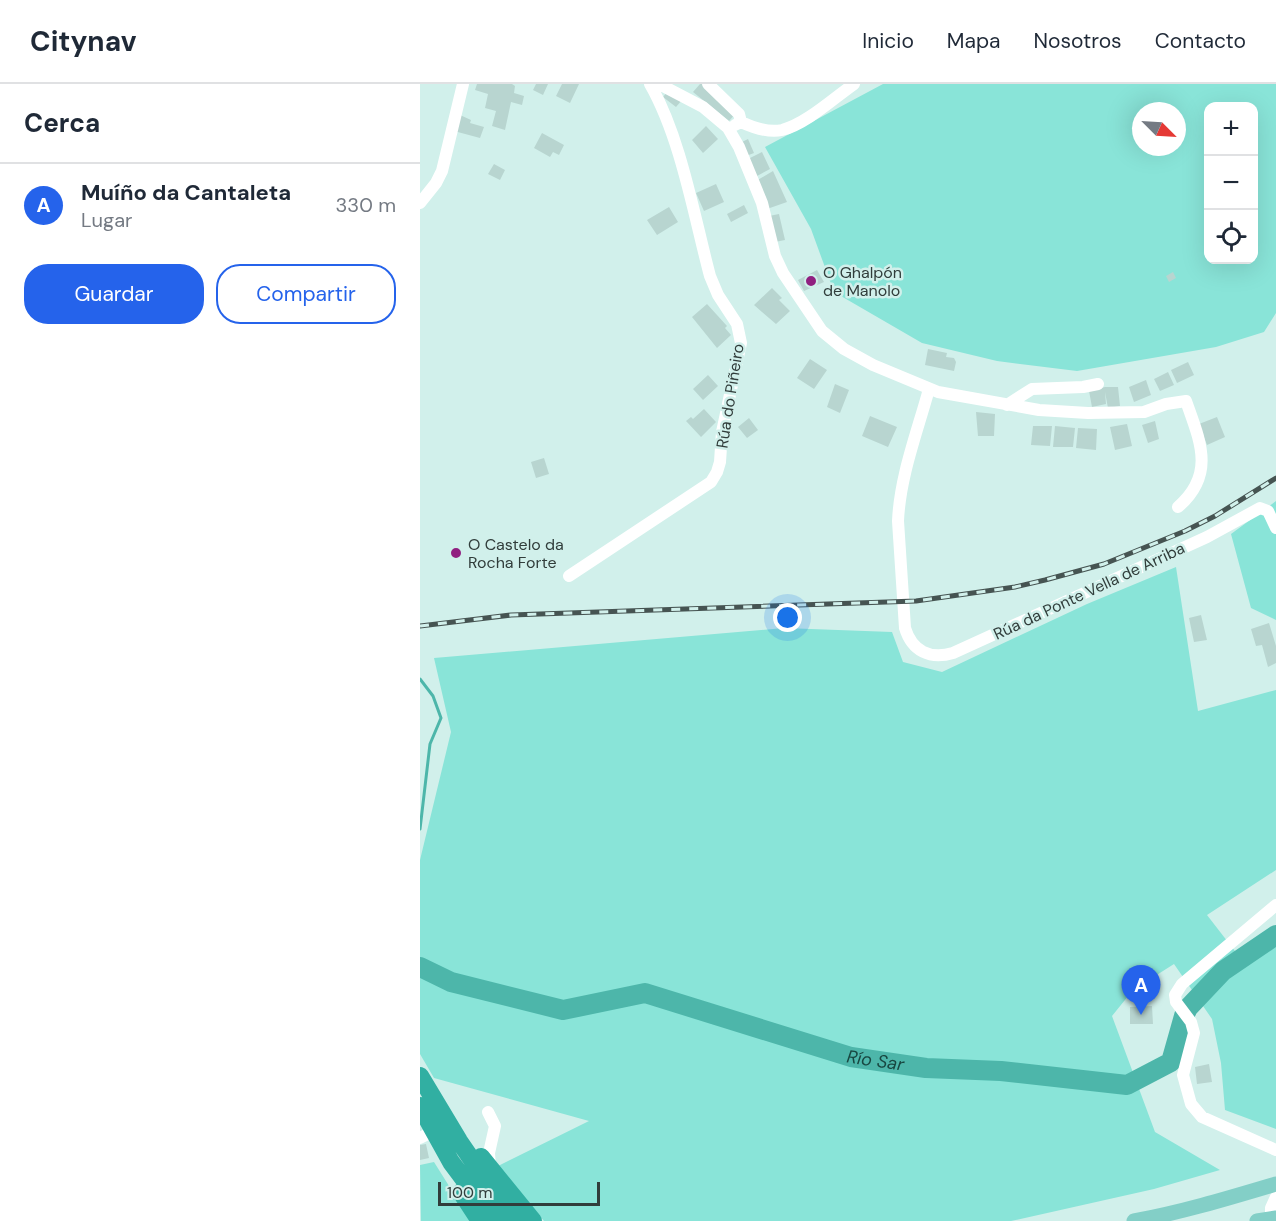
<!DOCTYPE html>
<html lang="es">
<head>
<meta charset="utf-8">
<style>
  :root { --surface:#fff; --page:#f6f6f7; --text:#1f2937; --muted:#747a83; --line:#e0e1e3; --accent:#2563eb }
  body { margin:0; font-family:"DM Sans",sans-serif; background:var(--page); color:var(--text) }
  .controls { position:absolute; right:18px; top:18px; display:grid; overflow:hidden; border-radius:12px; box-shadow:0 6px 24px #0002 }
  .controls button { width:54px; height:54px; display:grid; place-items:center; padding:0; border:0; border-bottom:2px solid var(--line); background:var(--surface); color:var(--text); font:30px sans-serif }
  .compass { position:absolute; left:712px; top:18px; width:54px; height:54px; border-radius:50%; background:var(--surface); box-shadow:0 6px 24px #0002; rotate:114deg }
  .scale { position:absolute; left:18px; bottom:15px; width:162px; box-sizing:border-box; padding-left:6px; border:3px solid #313d3b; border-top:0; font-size:16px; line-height:21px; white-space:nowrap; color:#313d3b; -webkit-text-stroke:4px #d1f0eb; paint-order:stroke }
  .you { position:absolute; left:368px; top:534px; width:21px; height:21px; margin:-15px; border:4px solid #fff; border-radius:50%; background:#1a73e8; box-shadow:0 0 0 9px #1a73e833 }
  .badge { display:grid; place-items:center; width:39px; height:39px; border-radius:50%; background:var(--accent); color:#fff; font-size:20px; font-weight:700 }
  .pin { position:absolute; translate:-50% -50px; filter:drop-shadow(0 2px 3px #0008) }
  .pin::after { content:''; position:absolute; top:32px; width:21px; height:18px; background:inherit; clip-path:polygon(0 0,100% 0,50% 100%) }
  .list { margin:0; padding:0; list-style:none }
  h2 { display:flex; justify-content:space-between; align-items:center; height:78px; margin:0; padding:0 24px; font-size:26px }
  h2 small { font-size:20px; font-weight:400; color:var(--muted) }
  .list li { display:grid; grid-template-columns:39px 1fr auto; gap:18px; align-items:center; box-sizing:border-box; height:84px; padding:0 24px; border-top:2px solid var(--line) }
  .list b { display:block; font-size:22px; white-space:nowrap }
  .list p { margin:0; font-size:20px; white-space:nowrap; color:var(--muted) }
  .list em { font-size:20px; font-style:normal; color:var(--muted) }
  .actions { display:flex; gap:12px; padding:18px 24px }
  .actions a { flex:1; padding:14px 0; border:2px solid var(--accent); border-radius:24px; text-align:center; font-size:21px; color:var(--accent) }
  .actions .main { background:var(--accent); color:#fff }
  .icon { flex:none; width:33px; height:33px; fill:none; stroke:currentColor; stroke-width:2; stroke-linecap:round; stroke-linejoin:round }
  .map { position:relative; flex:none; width:856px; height:1137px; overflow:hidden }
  header { display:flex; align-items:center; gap:36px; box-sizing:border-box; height:84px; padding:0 30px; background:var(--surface); border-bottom:2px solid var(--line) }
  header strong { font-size:28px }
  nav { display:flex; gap:33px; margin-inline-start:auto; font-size:21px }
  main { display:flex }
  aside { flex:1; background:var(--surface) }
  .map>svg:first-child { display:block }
  .green { fill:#89e4d8; fill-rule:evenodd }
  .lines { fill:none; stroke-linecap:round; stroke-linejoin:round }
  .stream { stroke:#4db6aa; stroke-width:3 }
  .river { stroke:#4db6aa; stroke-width:20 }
  .building { fill:#b8d5d0 }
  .minor { stroke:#fff; stroke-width:12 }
  .major { stroke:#83cfc7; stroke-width:15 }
  .highway { stroke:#31afa2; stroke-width:18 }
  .rail-casing { stroke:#465452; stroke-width:5 }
  .rail { stroke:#d1f0eb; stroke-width:3; stroke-dasharray:9; stroke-linecap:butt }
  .poi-dot { fill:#901f80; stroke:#d1f0eb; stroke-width:2 }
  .labels { text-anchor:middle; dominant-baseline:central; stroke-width:5; stroke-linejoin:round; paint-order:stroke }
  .poi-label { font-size:16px; fill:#313d3b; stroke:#d1f0eb; text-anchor:start }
  .street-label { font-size:16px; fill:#313d3b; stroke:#d1f0eb }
  .water-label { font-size:18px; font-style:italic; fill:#184741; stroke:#d1f0eb }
</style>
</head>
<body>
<header>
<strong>Citynav</strong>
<nav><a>Inicio</a><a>Mapa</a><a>Nosotros</a><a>Contacto</a></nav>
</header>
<main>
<aside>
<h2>Cerca<small></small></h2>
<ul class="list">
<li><span class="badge">A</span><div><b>Muíño da Cantaleta</b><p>Lugar</p></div><em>330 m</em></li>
</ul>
<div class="actions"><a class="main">Guardar</a><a>Compartir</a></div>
</aside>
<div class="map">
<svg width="856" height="1137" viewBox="0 0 856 1137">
  <rect width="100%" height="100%" fill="#d1f0eb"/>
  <path class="green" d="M463,0H856V229L844,248L796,263L657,287L577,277L502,259L414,208L391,145L345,63ZM788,22H834V176H788ZM721,27H757V63H721Z
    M856,417V536L831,524L811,450Z
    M756,483L778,627L856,606V786L787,831L818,871L856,841V1045L805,1026L801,979L792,935L754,880L713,906L692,932L735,1048L800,1086L734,1105L591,1137H124L78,1082L169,1037L14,994L0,970V776L31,648L14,574L364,544L472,548L483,578L522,588L667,520Z
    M14,1078L51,1137H1L0,1081Z"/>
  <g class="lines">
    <path class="stream" d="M0,595L13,612L21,634L10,660L0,745"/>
    <path class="river" id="s1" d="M0,883L31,898L143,926L225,909L431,973L506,984L581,987L707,1001L751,978L764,932L768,924L803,887L856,851"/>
  </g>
  <path class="building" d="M57,0H92L95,2L94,9L104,12L102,21L91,18L85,46L72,42L76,27L65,24L68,10L55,6Z
    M116,0H128L123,11L113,6Z
    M142,0H159L150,19L136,12Z
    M280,0H285L316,29L309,37L273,8Z
    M248,7L262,16L256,23L243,13Z
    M40,31L51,36L50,39L64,43L60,54L34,47Z
    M286,42L298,55L283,69L272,56Z
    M122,49L144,61L139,71L133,68L130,73L114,64Z
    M328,55L334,69L326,72L322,58Z
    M342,68L350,85L337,92L328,75Z
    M74,80L85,86L80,96L68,90Z
    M353,87L367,118L347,125L336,97Z
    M296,100L304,118L284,127L276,109Z
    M324,121L328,129L311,138L307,130Z
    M249,123L258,138L237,151L227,136Z
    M359,130L365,156L355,158L349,132Z
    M397,186L404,198L384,207L378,196Z
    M753,188L756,194L749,198L746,192Z
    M352,204L362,214L359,216L370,227L356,240L334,221Z
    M287,220L307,242L305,244L311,251L297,264L272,233Z
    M508,265L527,269L526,273L534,274L536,278L534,287L505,281Z
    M390,275L407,286L394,305L377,294Z
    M768,278L774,291L757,299L751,286Z
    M748,288L754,301L740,307L734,295Z
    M288,291L298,302L283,316L273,305Z
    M726,296L731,311L714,318L709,303Z
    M415,300L429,306L420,329L407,323Z
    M685,303H698L700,322L688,324L685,308L686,320L672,323L669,307Z
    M284,325L296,338L281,353L266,337L271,333L273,335Z
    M556,328L575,330L574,352H558Z
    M450,332L477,343L468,363L442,352Z
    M797,333L805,353L787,361L779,340Z
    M329,334L338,346L327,354L318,343Z
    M735,337L739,355L728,359L722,341Z
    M707,340L712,362L695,366L690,343Z
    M613,342H632L630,362L611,361Z
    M635,342L655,344L653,363H633Z
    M658,344L677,345L676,366L656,364Z
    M124,374L129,390L116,394L111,378Z
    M781,531L787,556L774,558L769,534Z
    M849,539L856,562V579L848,583L842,561L836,562L831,545Z
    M732,922L733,940H710V923Z
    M789,980L792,998L777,1000L775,983Z
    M6,1060L9,1074L0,1076V1061Z"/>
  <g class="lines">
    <path class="minor" d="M239,0L283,23L308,44L319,63L342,119L355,172L363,189L402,247L424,265L453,281L518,308L619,326L668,329L724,328L746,320L766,317C780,357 796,390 758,423
      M288,0L319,30L321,38L315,41
      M321,38C334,44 348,49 362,46C386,40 414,14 434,0
      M0,119L16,99L22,87L43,0
      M509,305C497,349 480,392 478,437L485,544C492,567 510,576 533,569L787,453L840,424L848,427L856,444
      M587,321L612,305L663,303L678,300
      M149,492L291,398L297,388L300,378L302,348L321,259L317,240L298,211L290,192C274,132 261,54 230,0
      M856,821L762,900L755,911L756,918L771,938L774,949L763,991L771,1020L782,1033L856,1066
      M68,1028L75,1042L69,1069L70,1083
      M0,1054L14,1047
      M851,1137V1124L856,1113"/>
    <path class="major" d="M714,1137C763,1128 809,1114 856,1100
      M837,1137L856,1134"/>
    <path class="highway" d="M0,992L39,1057L94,1137
      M0,1022L31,1078L75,1137
      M61,1073L113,1137
      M41,1108L60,1137"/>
    <defs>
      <path id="rail" d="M0,542L91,531L496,517L595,503L625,496L684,480L765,447L795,432L856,394"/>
    </defs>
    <use href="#rail" class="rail-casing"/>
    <use href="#rail" class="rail"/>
  </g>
  <g class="poi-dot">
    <circle cx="391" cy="197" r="6"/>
    <circle cx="36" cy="469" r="6"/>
  </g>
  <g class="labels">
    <g class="poi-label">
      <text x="403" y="188">O Ghalpón<tspan x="403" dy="18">de Manolo</tspan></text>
      <text x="48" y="460">O Castelo da<tspan x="48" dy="18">Rocha Forte</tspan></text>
    </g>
    <g class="street-label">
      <text transform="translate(310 312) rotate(-81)">Rúa do Piñeiro</text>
      <text transform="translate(669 507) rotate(-25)">Rúa da Ponte Vella de Arriba</text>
    </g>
    <g class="water-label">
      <text stroke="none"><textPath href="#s1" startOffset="474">Río Sar</textPath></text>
    </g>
  </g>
</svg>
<div class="controls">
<button>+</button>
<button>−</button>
<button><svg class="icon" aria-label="locate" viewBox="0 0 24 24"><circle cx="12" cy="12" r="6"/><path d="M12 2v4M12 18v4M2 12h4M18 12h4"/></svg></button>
</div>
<svg class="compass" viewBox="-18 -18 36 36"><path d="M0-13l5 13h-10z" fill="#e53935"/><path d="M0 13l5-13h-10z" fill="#747a83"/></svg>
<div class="scale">100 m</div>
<div class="you"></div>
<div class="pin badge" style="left:721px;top:931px">A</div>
</div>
</main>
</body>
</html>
